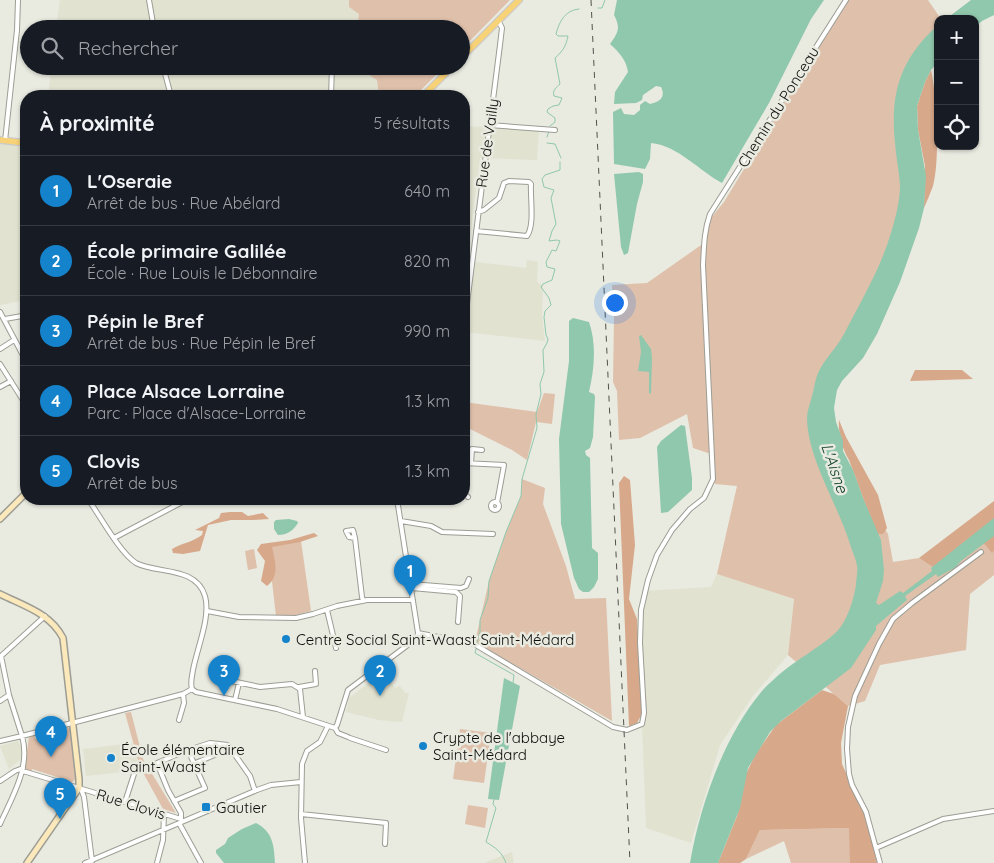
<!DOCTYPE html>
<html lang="fr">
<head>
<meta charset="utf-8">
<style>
  :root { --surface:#171b24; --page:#242831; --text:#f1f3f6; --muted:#9ea1a6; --line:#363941; --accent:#1483cc }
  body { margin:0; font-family:Quicksand,sans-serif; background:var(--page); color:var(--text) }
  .controls { position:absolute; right:15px; top:15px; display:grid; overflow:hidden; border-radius:10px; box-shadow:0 1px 4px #0004 }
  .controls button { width:45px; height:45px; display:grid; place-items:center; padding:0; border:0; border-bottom:1px solid var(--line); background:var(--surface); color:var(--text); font:25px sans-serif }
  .you { position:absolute; left:614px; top:302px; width:18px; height:18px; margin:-12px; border:4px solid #fff; border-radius:50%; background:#1a73e8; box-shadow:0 0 0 8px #1a73e833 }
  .badge { display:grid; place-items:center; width:32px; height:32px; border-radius:50%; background:var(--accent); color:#fff; font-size:16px; font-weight:700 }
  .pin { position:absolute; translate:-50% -41px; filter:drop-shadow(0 1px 2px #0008) }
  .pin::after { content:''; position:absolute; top:26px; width:18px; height:15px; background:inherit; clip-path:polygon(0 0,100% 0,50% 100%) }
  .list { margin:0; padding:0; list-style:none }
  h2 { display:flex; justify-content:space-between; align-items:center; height:65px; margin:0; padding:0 20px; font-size:21px }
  h2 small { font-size:16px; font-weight:400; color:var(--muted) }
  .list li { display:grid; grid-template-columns:32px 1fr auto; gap:15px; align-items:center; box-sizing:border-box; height:70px; padding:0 20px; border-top:1px solid var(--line) }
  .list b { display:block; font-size:19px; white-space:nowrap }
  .list p { margin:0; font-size:16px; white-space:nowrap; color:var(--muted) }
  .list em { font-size:16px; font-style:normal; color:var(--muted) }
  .icon { flex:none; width:28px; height:28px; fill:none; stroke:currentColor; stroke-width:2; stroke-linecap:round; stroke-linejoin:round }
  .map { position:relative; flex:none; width:994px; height:863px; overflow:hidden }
  .search { position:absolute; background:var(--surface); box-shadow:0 1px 4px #0004; left:20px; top:20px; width:450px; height:55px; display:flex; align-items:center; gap:12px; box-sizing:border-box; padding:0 18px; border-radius:28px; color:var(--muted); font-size:19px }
  .panel { position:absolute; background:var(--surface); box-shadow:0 1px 4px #0004; left:20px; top:90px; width:450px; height:415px; border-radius:20px }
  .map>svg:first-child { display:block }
  .built { fill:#e1e2d0 }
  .green { fill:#dfc0ab }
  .forest { fill:#d7a88a }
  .water { fill:#90c8ad }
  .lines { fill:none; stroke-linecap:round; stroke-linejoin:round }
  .stream { stroke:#90c8ad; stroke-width:1 }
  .street-casing { stroke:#9c9d94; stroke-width:6 }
  .secondary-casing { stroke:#9c9d94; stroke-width:8 }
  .primary-casing { stroke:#cacac9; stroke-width:8 }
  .street { stroke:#fff; stroke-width:4 }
  .secondary { stroke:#fbe8bb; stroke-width:5 }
  .primary { stroke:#f8d277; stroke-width:5.5 }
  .rail { stroke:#52524d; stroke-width:1; stroke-dasharray:6 6; stroke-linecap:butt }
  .poi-dot { fill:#1483cc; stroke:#e9eae0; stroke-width:2 }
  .labels { text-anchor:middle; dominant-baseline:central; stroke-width:5; stroke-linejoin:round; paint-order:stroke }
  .street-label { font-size:15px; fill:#0d0d0a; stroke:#e9eae0 }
  .poi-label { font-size:15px; fill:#0d0d0a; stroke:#e9eae0; text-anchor:start }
  .water-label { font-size:16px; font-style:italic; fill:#144230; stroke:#e9eae0 }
</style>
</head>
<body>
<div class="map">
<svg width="994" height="863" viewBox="0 0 994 863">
  <rect width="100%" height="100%" fill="#e9eae0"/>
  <path class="built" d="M60,0H349L350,8L360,14L357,29H56Z
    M52,66H335L358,68L377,80L379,96H48Z
    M464,126L539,130L537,160L480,158L467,261L526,268L527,260L538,262L537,282L543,286L542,316L545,341L465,332L464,341Z
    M26,141V300L0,305V142Z
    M717,574L794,599L788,655L753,696L720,745L691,843L646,828L638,618L644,591L711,587Z
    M383,672L395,688L400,686L405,693H409L402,722L379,720L346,712L349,698Z
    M18,741L22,748L20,760L9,769L0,746Z
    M133,743L141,770L86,776L83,749Z
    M512,852L514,863H484Z"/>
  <path class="green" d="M349,0H510L461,50V29H357L359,14L349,7Z
    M847,0H928L941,19H938V36L908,85L911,217L825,382L826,428L888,534L893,562L919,558L940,572L981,540L992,552L994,551V575L970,594L966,650L880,665L865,701L848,706L788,655L794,599L717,574L737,486L715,484L714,455L693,448L687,414L640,438L619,440L617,391L613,382L614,318L612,285L647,283L704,243L710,219L724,202Z
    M335,66H445L415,96H379L377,80L358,68Z
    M544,393L555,394L552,424L536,422L527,460L512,450L464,426V402L537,412Z
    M522,479L545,488L543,504L566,566L575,599L606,598L612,721L475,642L489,581L506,532L521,496Z
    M301,541L311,611L292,616H276L268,547Z
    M254,549L257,568L248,570L245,551Z
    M131,712L143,759L176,813L163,809L140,767L125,713Z
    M66,727L72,728L79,776L70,784L60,781V778L32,769L31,772L26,770L25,766L29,737L34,735L35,739L67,730Z
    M460,729L491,733L484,783L453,779Z
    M468,805L488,808L485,828L465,824Z
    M850,828V863H791L784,841L746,859L760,830Z"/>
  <path class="forest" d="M931,70C937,97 940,160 933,186C930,194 927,201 924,208L925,166L918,130L917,106L925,82Z
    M915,370H962L973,379L910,381Z
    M839,420L846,437L878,495L887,528L883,534H878L874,526L849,460C842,449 838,433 839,420Z
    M624,476L630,480L635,545L629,599L637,619L642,714L637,723L629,726L619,483Z
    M994,501V551L992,553L981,540L940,572L919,558Z
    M230,512H242L248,516L263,513L269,519L253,520H231L208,525L200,551L183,554L173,553L172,549C182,543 193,542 202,535L203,531L195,530L219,518L221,513Z
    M314,533L318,536L300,542L272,547C275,561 280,576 267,586L261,581L265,561L257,550L261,544L290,540Z
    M822,690L834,694L848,706L841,743L842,764L866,817L877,863H850L849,828L760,830L746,859L740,863H718L737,816L746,774L755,755L776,725Z"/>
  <path class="water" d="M617,0H824L811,19L769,103L722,183C699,171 679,146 651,143L650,159L645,169L614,164L613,112L621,108L624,114L634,115L640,110V105L645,101L650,104C660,102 666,97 661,87L656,86L643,95L642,100L636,103L614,104L615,92L628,72C626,60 620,53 610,44C618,33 621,28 614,15Z
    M971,0H994V15L982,21L975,27V19H946Z
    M938,25V62L931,70L925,82L917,106L918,130L926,176L924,208L919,228L900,282L877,334L863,358L842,381L837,390L834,408L836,422L843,441V451L853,470L863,498L881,540L884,570L883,581L876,603L879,605L900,591L903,593L932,571L931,568L994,518V536L961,561L956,567L938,577L936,574L905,596L907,600L876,626V630L851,668L781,721L770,732L748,768L740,808L718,863H690C700,805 724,736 762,691C775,677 790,665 806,655C818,646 833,638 842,625C849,614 854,598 856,585C856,579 858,572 857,566C856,559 852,551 850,544C838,505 808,459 807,419C807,411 810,404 812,396C814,389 815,380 818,373C824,359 837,348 844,334C860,303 880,269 890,236C895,220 900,202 900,185C899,171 896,157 895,143C890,93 900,59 938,25Z
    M639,172L643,174V182L637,204L628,253L624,255L621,247L614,174Z
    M573,318L589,322C597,345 594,370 589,392L594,394L595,397L593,437L590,448L585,451L586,455L590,458L592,548L598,553V579L594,587L589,592H583L579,589L574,578L561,524L559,439L569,361V321Z
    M641,335L651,349L652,358L651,393L649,394V372L638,371L641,352L639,336Z
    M681,425L685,426L692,478V490L668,512L661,513L657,447L661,441Z
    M289,519L297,521L298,523C293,531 287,535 278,535L274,529V522L276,520Z
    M504,678L520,686L499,800L488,799Z
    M256,823C273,832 274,845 275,863H224L216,853V850L225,844L228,838L242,829Z"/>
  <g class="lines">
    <path class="stream" d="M598,8H602L605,0
      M550,126L555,122V118L547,112L548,109L553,106L559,105L562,98L554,96C552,90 557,87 560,84L555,58C563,51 566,46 568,36H558L556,34C559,22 565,10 579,9
      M547,137L549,131
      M547,143L555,144L561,158
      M477,642L480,632V620L488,598L489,581L506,532L521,496L522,479L537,428L536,414L541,394L540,384L544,372L543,350L547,343L548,339L546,335L544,317L545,311L551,305L549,298L541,287L543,284L552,280L555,269L547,267L546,262L552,250L556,251L560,241L557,240L549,241L552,231L556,224L551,198L554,190L544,187L542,179L545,175L560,170V162
      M476,649L475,653L514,675L513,683
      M494,799L493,804L496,808L486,842C496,848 502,852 506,863"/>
    <defs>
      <path id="street" d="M149,0L154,29
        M163,66L171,96
        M331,96L332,66
        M489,125L555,130
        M5,141L17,30L18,0
        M476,231L527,236C535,225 530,197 531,184L529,182L509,181L504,183L499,198L484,210L478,212
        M0,312L26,361
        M5,319L22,316L26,317
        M464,327L500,45L502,28L498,20
        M0,349L14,340
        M0,364L26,405
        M0,387L11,381
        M464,463L504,465L497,503
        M471,463L472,449L482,450
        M464,494L468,497
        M88,499C100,516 120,553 136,563C157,574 196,566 205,596C211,617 197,648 193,670C192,677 190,682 192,689
        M397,499L418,633
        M491 506a4 4 0 1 1 8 0a4 4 0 1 1-8 0Z
        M401,521L431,526L442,532L493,534
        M114,538L188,499
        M355,538L349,537L346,531L353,530L355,538L362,597L363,601
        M411,584L461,588L466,586L469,579
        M412,588L456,592L460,596L458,622
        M327,610L336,648
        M207,611L239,617L296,618L313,614L337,606L367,600H413
        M418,633L474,644L613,727L627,730L642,724L644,713L640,643L641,610L648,580L657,555L672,530L690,509L704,498L713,479L703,265C704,247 704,231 710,214L846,0
        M0,657L45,616
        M217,681L222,679L260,687L292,684L300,689L303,717
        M299,687L316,684L315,671
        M192,689L196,692L277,709L335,728L338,733L348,737
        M235,700L239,683
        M0,701L9,695
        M179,720L184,703L183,694
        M335,728L337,725L348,690L417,638L418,633
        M350,738L386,750
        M0,741L22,736L9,695L1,656
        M193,764L217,754L219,744
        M23,771L181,819
        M0,781L15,771L23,768
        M81,789L84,797L92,861
        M174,801L205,788L188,750
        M125,802L135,771
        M301,814L386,823L385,844
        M181,819V813L168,790L157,763L188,750L210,743L228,745L250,776L255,791
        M179,823L201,863
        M0,824C12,797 31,767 22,736L183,694L192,689
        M876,848L943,819L994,811
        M85,863L257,790L271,785L301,782
        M157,863L163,840L164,814
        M305,863L301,818L302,764L307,751L320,742L328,726
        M880,863L866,812L852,785L849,774L847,749L848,727L855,696L879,644L893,619L912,603L981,552"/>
      <path id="secondary" d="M0,519L26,493
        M0,594C24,606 50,613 63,638L79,779V788L27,863"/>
      <path id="primary" d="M461,58L519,0
        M423,96L453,66
        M0,140L26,143"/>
    </defs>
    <use href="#street" class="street-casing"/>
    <use href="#secondary" class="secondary-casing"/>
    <use href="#primary" class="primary-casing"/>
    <use href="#street" class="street"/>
    <use href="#secondary" class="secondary"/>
    <use href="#primary" class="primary"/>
    <path class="rail" d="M591,0L630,863"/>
  </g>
  <g class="poi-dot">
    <circle cx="286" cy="639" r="5"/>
    <circle cx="423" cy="746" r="5"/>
    <circle cx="111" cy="758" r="5"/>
    <rect x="201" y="802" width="10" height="10" rx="2.5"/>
  </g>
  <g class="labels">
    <g class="street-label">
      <text transform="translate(778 107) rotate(-58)">Chemin du Ponceau</text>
      <text transform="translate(487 143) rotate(-82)">Rue de Vailly</text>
      <text transform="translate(131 804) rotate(17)">Rue Clovis</text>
    </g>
    <g class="poi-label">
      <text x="296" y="639">Centre Social Saint-Waast Saint-Médard</text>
      <text x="433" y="737">Crypte de l'abbaye<tspan x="433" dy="17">Saint-Médard</tspan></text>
      <text x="121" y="749">École élémentaire<tspan x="121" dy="17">Saint-Waast</tspan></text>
      <text x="216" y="807">Gautier</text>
    </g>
    <g class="water-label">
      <text transform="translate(835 468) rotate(71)">L'Aisne</text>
    </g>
  </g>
</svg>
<div class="controls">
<button>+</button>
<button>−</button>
<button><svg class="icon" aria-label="locate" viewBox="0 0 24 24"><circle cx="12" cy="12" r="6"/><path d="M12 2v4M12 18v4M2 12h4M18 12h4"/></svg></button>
</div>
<div class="you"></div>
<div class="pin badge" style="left:410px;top:596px">1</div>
<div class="pin badge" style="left:380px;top:696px">2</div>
<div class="pin badge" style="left:224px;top:696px">3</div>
<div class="pin badge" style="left:51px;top:757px">4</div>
<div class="pin badge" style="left:60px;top:819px">5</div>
<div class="search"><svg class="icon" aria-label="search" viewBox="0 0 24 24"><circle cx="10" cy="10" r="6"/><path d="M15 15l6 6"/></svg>Rechercher</div>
<section class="panel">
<h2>À proximité<small>5 résultats</small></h2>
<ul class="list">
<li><span class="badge">1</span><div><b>L'Oseraie</b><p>Arrêt de bus · Rue Abélard</p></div><em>640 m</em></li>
<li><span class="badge">2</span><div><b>École primaire Galilée</b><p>École · Rue Louis le Débonnaire</p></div><em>820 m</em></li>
<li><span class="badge">3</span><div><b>Pépin le Bref</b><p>Arrêt de bus · Rue Pépin le Bref</p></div><em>990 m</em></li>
<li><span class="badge">4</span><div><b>Place Alsace Lorraine</b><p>Parc · Place d'Alsace-Lorraine</p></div><em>1.3 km</em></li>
<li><span class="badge">5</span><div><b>Clovis</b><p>Arrêt de bus</p></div><em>1.3 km</em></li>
</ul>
</section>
</div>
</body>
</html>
